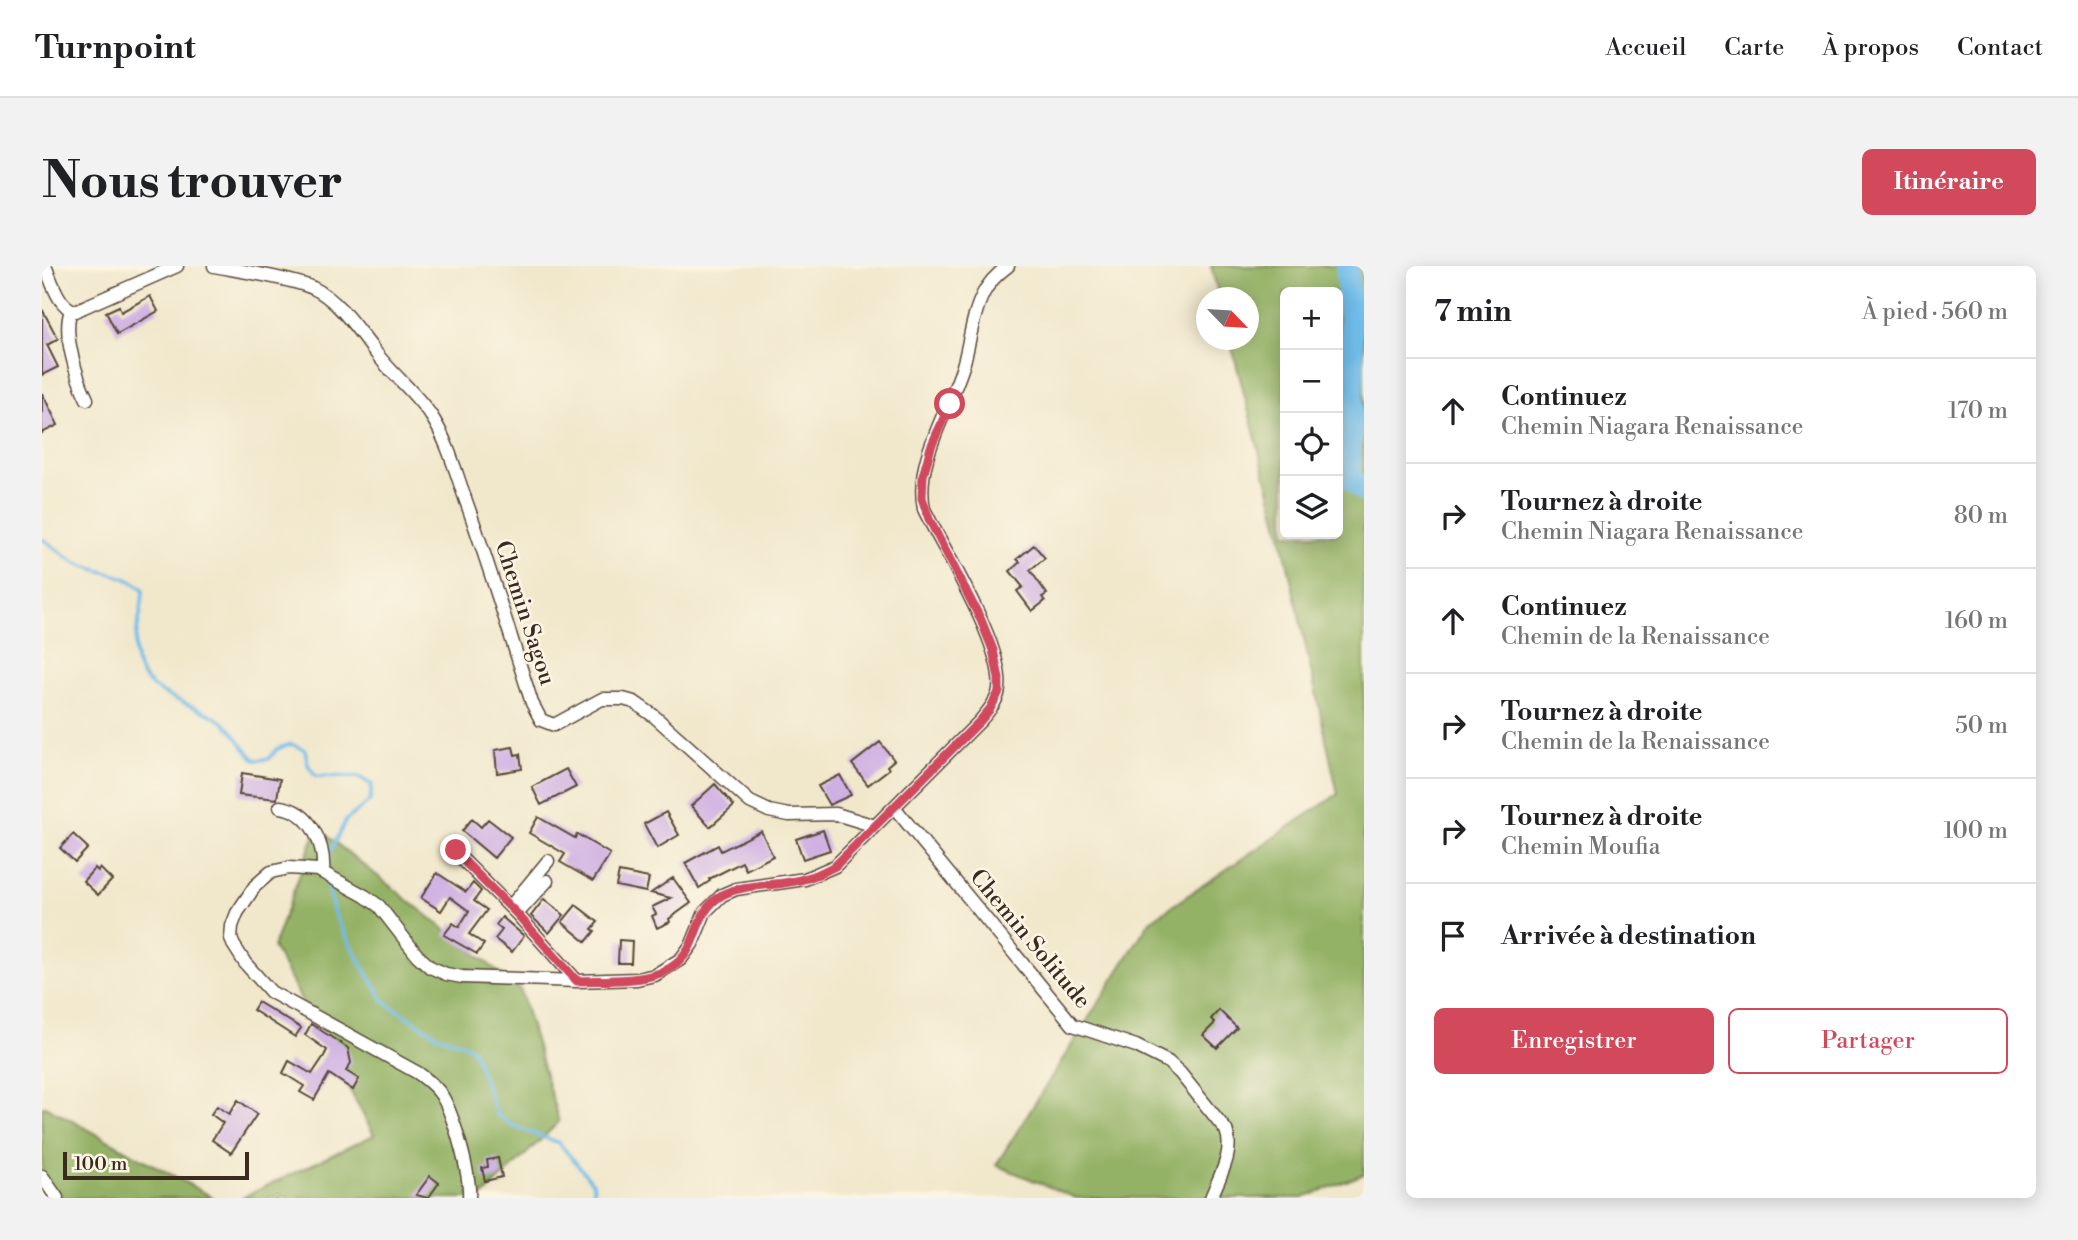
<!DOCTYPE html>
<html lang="fr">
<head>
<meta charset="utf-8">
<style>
  :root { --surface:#fff; --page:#f2f2f2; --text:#202124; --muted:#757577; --line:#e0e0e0; --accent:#d1495b }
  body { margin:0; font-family:"Libre Bodoni",serif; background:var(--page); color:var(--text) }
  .controls { position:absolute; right:21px; top:21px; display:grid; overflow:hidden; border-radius:10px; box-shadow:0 4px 18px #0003 }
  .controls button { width:63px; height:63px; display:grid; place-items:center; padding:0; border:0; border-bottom:2px solid var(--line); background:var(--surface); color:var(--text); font:35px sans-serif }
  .compass { position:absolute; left:1154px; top:21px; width:63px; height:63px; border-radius:50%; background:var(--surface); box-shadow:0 4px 18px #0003; rotate:115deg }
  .scale { position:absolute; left:21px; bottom:18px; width:186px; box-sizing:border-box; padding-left:7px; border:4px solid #3b2a1e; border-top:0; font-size:19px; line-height:24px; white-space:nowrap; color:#3b2a1e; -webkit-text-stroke:5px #fcf5e5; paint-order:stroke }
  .stop { position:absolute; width:21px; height:21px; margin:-16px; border:5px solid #d1495b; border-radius:50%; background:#fff }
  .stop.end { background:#d1495b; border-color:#fff; box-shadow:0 2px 7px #0008 }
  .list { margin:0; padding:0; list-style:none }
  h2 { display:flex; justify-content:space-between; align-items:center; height:91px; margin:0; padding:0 28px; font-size:30px }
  h2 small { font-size:23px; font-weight:400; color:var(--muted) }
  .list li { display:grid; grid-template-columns:46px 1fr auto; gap:21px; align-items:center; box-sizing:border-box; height:105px; padding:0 28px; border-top:2px solid var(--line) }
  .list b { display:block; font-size:26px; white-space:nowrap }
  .list p { margin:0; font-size:23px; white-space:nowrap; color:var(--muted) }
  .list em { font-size:23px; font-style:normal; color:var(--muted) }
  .actions { display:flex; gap:14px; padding:21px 28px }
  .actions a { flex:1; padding:16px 0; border:2px solid var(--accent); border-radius:10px; text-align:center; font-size:24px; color:var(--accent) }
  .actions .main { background:var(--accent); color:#fff }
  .icon { flex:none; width:38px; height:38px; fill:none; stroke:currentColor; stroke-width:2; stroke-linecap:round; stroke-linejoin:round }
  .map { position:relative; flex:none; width:1322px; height:932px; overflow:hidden; border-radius:10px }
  header { display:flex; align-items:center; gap:42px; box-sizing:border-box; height:98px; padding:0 35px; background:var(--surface); border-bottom:2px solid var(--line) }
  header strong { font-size:33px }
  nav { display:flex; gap:38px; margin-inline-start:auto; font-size:24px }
  .intro { display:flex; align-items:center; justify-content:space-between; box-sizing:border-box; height:168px; padding:0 42px }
  h1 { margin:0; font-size:49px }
  .button { padding:18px 32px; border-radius:10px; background:var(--accent); color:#fff; font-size:24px; font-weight:700 }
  main { display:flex; gap:42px; padding:0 42px }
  aside { flex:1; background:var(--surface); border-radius:10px; box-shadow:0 4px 18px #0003 }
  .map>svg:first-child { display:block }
  .forest { fill:#94b266; stroke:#686e42; stroke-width:2; fill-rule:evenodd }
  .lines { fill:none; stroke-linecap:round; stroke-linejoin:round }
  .stream { stroke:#6fbce9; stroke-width:3.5 }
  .river { stroke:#6fbce9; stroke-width:23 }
  .building { fill:#cfb0e3 }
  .minor-casing { stroke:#564638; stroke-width:15 }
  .minor { stroke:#fff; stroke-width:12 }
  .route { stroke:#d1495b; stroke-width:9 }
  .labels { text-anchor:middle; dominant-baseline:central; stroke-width:5; stroke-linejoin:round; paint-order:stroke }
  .street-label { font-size:23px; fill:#3b2a1e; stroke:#fcf5e5 }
</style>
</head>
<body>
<header>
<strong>Turnpoint</strong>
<nav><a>Accueil</a><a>Carte</a><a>À propos</a><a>Contact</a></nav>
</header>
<div class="intro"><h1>Nous trouver</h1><a class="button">Itinéraire</a></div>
<main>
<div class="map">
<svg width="1322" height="932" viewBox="0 0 1322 932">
  <rect width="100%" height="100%" fill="#fcf5e5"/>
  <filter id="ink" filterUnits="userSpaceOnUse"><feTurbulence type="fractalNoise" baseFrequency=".0143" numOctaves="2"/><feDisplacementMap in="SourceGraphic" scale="14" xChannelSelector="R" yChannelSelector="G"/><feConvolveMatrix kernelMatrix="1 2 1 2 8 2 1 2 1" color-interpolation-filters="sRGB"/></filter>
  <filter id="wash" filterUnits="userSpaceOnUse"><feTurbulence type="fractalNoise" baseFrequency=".00686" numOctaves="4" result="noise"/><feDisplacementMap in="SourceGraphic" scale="28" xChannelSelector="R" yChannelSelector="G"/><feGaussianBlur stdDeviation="1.57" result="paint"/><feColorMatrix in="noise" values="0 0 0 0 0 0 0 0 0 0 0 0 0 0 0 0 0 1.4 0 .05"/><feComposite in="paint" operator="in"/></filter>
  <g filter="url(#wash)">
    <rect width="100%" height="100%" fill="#f1e8cc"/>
    <path class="forest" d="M1169,0H1322V908L1261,932H1034L954,899L1108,655L1296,528L1240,272L1188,74H1206V32L1177,31ZM1243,26H1296V268H1243Z
      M275,562L478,723L517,856L439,932H199L332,869L231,681Z
      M3,840L172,932H0V842Z"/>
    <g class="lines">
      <path class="stream" d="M0,273C12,279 21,290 33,296C57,308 80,305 101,323C101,343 94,362 93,382C92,431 147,433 178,454C194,464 199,483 214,494L227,493L235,483L249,478L263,484L266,499L274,510L317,511L330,519L328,535L304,554L287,588L286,595
        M284,613L291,644L299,662L342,736L397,770L417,776L431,783L454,848L471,860L517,877L551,917L553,932"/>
      <path class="river" d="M1305,0L1311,95L1307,206L1311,215L1322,224"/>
    </g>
    <g id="blocks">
      <path class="building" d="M108,30L116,45L75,68L64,46L77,40L79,46Z
        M0,43L16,73L5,79L16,101L0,109Z
        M0,127L16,159L0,167Z
        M992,279L1003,292L988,304L1005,328L1000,331L1003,335L990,345L975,325L981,321L968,305L978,296L975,293Z
        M838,476L852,494L845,500L847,503L826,519L810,498Z
        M471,481L473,489L478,488L480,503L455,507L453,484Z
        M524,503L534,521L499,539L490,521Z
        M200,507L238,513L235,533L197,529Z
        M798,509L809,529L787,539L776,520Z
        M673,518L692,540L668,561L649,540Z
        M624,546L637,569L615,582L602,558Z
        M496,551L533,572L535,568L568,588L551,615L518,596L523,588L487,567Z
        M430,553L439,561L446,553L469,571L452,592L420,565Z
        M781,564L788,584L761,593L754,573Z
        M719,565L731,590L704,604L700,596L667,613L668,615L657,622L643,597L676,579L679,585Z
        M31,568L46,582L33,596L18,582Z
        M53,602L56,605L58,602L70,614L56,629L41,615Z
        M577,606L607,612L604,626L574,620Z
        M395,607L424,626L431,617L439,625L432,635L445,644L427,668L442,678L435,688L402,669L411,657L417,661L427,645L408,631L399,645L379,632Z
        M631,612L649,637L627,653L628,656L615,662L610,650L614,648L610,641L629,632L609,627Z
        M502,633L522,649L507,667L489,650Z
        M534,639L556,656L550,663L553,665L544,676L520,656Z
        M460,651L482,670L470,686L453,673L460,664L454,659Z
        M577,674L590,675L589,697H576Z
        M216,736L259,762L253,771L211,744Z
        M1177,744L1195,762L1175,782L1161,769L1173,757L1169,753Z
        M269,758L306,782L309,797L304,805L317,813L311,824L287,808L272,834L258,826L262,820L241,807L247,795L270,808L282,790L285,784L263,769Z
        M196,834L215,848L189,887L170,874L181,857L169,848L175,840L187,848Z
        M456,892L460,911L443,915L440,902L446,901L445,894Z
        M388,910L397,917L386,932L374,929Z"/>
    </g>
  </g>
  <g filter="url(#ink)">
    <use href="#blocks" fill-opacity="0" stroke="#564638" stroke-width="2"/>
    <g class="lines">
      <defs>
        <path id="minor" d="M3,0C10,15 16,41 33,45L135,0
          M172,0C199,5 247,12 271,22C297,34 316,65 334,87C351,109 374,127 390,151C406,176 414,207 424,235C448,302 468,369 490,437L499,454L512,459L560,433H581L592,436L612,450L708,536L727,545L747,549L794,548L833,560
          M29,45C20,66 35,113 45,133
          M238,541C269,545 283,578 281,606
          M852,541L1031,759L1094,780L1126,796L1138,807L1184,864C1193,886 1177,911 1169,932
          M414,584L417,590L475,648L535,715
          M468,641L506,595
          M475,648L505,615
          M0,910L15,932
          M427,932C429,910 412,850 400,830C394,820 385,814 376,807L229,726L203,697L191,678L189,672L190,660L195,647L213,620L229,606L247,602L276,604L323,630L337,640L375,689L388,701L404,708L420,711L535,715L595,713L613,709L639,693L650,678L663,646L680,629L694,623L763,613L793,600L938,455C945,447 953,438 956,428C968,388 900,282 882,243C872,194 907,145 921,100C928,76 930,50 941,28C947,16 955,8 966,0"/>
      </defs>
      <use href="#minor" class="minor-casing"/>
      <use href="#minor" class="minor"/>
    </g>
  </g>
  <g class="lines" filter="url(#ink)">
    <path class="route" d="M414,584L417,590L475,648L535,715C573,713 631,721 649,678C657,659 661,640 680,629C699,619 722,620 742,617C760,615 777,609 793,600L938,455L948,443L957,426V412L951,384L939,354L887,253L880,232L881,210L889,181L908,138"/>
  </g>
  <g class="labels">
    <g class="street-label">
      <text transform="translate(483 347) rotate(72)">Chemin Sagou</text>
      <text transform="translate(988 673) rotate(50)">Chemin Solitude</text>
    </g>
  </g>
</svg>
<div class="controls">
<button>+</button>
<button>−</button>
<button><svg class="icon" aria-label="locate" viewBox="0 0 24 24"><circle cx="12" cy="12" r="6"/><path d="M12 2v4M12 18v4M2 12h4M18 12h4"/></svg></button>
<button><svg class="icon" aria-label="layers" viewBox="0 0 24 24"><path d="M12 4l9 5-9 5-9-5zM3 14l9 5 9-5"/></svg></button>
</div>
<svg class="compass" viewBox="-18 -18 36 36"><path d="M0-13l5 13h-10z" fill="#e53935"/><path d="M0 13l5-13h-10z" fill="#757577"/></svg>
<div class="scale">100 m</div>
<div class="stop" style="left:908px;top:138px"></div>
<div class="stop end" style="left:414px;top:584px"></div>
</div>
<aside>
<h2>7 min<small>À pied · 560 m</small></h2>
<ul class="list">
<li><svg class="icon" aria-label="ahead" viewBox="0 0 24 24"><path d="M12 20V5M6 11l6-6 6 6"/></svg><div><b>Continuez</b><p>Chemin Niagara Renaissance</p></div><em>170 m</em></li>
<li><svg class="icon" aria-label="right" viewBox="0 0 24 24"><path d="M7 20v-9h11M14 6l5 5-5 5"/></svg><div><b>Tournez à droite</b><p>Chemin Niagara Renaissance</p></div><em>80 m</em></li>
<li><svg class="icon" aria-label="ahead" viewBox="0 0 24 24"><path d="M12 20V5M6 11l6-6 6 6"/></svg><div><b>Continuez</b><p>Chemin de la Renaissance</p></div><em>160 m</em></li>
<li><svg class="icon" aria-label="right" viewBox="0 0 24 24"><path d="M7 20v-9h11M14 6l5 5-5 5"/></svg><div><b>Tournez à droite</b><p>Chemin de la Renaissance</p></div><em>50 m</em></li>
<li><svg class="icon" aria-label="right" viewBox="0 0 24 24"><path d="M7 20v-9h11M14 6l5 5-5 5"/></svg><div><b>Tournez à droite</b><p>Chemin Moufia</p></div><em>100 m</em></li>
<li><svg class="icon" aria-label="arrive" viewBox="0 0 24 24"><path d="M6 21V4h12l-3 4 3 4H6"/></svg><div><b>Arrivée à destination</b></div></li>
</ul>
<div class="actions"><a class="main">Enregistrer</a><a>Partager</a></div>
</aside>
</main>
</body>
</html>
